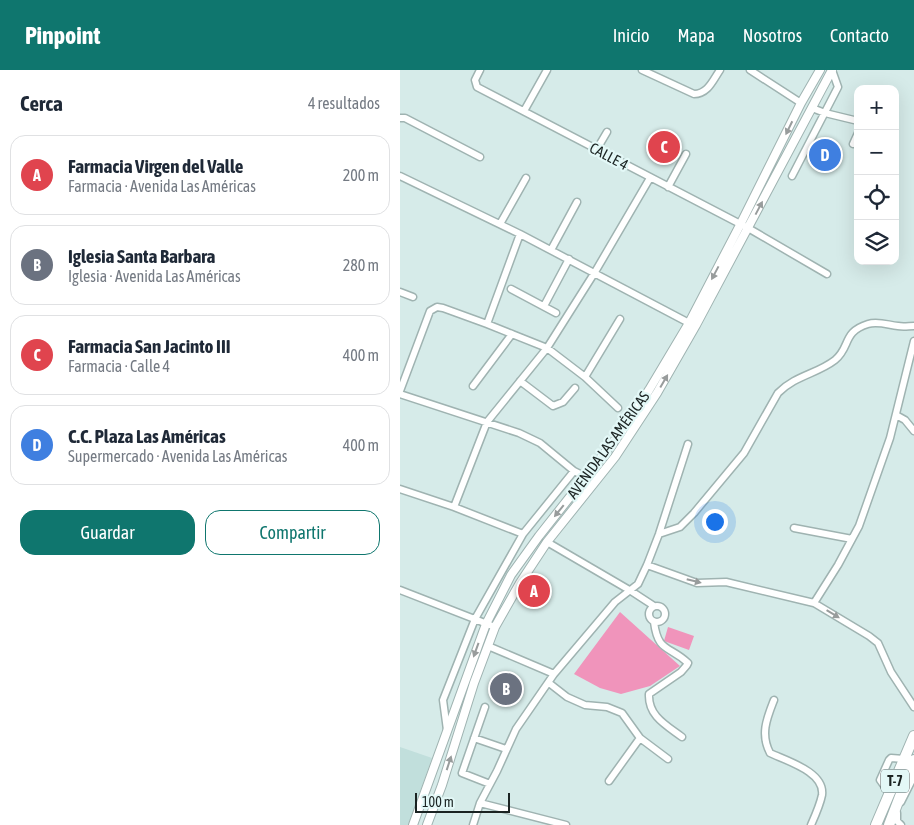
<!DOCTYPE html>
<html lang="es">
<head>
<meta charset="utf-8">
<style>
  :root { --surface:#fff; --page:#f2f2f3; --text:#1f2937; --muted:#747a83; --line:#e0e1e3; --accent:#0f766e }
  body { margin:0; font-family:"Asap Condensed",sans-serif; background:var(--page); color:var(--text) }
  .controls { position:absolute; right:15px; top:15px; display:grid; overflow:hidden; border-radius:10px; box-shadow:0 5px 20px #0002 }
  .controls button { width:45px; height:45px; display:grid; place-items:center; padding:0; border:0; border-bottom:1px solid var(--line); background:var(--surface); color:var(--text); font:25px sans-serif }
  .scale { position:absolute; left:15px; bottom:12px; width:95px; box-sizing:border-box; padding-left:5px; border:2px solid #1b2322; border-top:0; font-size:14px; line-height:18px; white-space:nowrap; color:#1b2322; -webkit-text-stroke:4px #e3f8f7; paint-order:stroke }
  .you { position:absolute; left:314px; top:451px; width:18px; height:18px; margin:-12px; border:4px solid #fff; border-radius:50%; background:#1a73e8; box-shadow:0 0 0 8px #1a73e833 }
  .badge { display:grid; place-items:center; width:32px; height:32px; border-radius:50%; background:var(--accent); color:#fff; font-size:16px; font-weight:700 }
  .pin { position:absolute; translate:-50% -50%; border:2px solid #fff; box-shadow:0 1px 5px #0006 }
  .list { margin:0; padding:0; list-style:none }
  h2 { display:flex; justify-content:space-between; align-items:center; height:65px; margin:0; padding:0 20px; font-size:21px }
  h2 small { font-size:16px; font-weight:400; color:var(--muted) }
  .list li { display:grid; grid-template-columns:32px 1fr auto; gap:15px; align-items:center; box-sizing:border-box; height:80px; margin:0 10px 10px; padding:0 10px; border:1px solid var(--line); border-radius:15px }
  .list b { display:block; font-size:19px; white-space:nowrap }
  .list p { margin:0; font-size:16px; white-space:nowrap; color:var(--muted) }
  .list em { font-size:16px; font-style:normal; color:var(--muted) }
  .actions { display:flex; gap:10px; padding:15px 20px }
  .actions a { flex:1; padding:11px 0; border:1px solid var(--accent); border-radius:15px; text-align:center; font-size:18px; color:var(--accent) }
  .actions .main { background:var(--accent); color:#fff }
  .icon { flex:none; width:28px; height:28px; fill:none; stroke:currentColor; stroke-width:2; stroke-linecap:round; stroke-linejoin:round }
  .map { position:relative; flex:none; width:514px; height:755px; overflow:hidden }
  header { display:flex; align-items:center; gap:30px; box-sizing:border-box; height:70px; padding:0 25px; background:var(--accent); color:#fff }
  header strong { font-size:24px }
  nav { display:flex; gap:28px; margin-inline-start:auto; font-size:18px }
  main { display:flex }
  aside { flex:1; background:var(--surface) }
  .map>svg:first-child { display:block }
  .built { fill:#c1dfdc }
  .green { fill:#f094bb }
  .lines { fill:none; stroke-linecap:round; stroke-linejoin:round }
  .minor-casing { stroke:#9fb3b1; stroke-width:9 }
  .tertiary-casing { stroke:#9fb3b1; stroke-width:10 }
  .trunk-casing { stroke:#9fb3b1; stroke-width:12 }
  .minor { stroke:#fff; stroke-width:6 }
  .tertiary { stroke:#fff; stroke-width:8 }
  .trunk { stroke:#fff; stroke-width:10 }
  .oneway { fill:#989c9c }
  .labels { text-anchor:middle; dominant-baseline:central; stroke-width:4.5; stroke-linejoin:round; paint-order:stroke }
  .shield { fill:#e3f8f7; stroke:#576362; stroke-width:1 }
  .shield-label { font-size:14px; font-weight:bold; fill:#1b2322 }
  .street-label { font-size:15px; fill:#1b2322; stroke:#e3f8f7 }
</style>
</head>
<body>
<header>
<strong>Pinpoint</strong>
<nav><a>Inicio</a><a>Mapa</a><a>Nosotros</a><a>Contacto</a></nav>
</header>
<main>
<aside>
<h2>Cerca<small>4 resultados</small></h2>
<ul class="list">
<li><span class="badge" style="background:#e0444e">A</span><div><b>Farmacia Virgen del Valle</b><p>Farmacia · Avenida Las Américas</p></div><em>200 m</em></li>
<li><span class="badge" style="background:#6b7280">B</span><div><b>Iglesia Santa Barbara</b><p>Iglesia · Avenida Las Américas</p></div><em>280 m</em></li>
<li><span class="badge" style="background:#e0444e">C</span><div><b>Farmacia San Jacinto III</b><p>Farmacia · Calle 4</p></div><em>400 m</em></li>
<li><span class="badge" style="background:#3f7fe0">D</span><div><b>C.C. Plaza Las Américas</b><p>Supermercado · Avenida Las Américas</p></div><em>400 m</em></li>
</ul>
<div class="actions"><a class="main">Guardar</a><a>Compartir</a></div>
</aside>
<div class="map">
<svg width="514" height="755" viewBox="0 0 514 755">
  <rect width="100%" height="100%" fill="#d6ebe9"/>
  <path class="built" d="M0,677L32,688L8,755H0Z"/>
  <path class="green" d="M220,542L280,596L250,616L221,624L200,618L174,604Z
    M268,557L294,566L289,580L264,571Z"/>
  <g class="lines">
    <defs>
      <path id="minor" d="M80,0L75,10L77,17L348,158L427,204
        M242,0L294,24C308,24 313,10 320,0
        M350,0L401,33
        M412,38L425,43L458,51
        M124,41L147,0
        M0,48H5L80,87
        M453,74L458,63
        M197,79L207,62
        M0,106L120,164L289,253
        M392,106L438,17L432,0
        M268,117L286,84
        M100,154L126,108
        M120,164L87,254L147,278L185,307L218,338
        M151,180L177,132
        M111,219L156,243
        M0,222L13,227
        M144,236L169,189
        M185,307L220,249
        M120,311L153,336L163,332L175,318
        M73,316L112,264
        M0,321L30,241L37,237L43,238L87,254
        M0,324L119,363L140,373L174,401L186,407
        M496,345L505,350L514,361
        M0,419L54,437
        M394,458L452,469
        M123,464L54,437L87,352L147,278L195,202L250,108
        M259,464L280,457L294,443L344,383L378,323C396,305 417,304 435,290C451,277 442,262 468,254C478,251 488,255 498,256C503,257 509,256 514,256
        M147,472L231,521L254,536
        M247,495L297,513L326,512L414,533L469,566L478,573L491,602L514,637
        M0,520L95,557
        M414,533L438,495L459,456L490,368L514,271
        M249 544a8 8 0 1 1 16 0a8 8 0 1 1-16 0Z
        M254,552C258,583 269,575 288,593L287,595L281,602L249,624C248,646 266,655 282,667
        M88,576L154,604
        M149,613L167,627L185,635L207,637L222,643L240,668L268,689
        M374,630C367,648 360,664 370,683C387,691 425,702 422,725C420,735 415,746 411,755
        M85,637L62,703L90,714
        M47,660L43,630L75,549L123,464L174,401
        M74,668L106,679
        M209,711L240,668
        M490,724L480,710L489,690L491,688L504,689
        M501,732L514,706
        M80,733L166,755
        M497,743V751L501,755
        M73,755L80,733L97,701L116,659L154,604L204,545L215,532L238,514L247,495L259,464L288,374"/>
      <path id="tertiary" d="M13,755L86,554L111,505L139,466L222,361L249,320L289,253L340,155L401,33L420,0
        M27,755L42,715L74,613L95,557L120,513L147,472L215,387L257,323L296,255L432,0"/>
      <path id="trunk" d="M476,755L514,666
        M489,755L514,690"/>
    </defs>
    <use href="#minor" class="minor-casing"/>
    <use href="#tertiary" class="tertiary-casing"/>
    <use href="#trunk" class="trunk-casing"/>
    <use href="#minor" class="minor"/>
    <use href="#tertiary" class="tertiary"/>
    <use href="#trunk" class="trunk"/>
  </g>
  <defs><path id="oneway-solid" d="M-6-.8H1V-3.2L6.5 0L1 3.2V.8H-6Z" transform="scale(1.25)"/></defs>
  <g class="oneway">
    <use href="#oneway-solid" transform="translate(389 58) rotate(116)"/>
    <use href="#oneway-solid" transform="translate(359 138) rotate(-62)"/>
    <use href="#oneway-solid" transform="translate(315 203) rotate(118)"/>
    <use href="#oneway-solid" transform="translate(264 311) rotate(-60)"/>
    <use href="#oneway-solid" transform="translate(159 441) rotate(129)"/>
    <use href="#oneway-solid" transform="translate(294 511) rotate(14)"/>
    <use href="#oneway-solid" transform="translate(433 544) rotate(31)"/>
    <use href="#oneway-solid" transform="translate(76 580) rotate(110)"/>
    <use href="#oneway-solid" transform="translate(49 693) rotate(-72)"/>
  </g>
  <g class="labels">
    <rect class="shield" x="481" y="699.5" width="28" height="23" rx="4"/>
    <g class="shield-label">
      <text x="495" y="711">T-7</text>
    </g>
    <g class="street-label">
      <text transform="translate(209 86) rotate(28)">CALLE 4</text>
      <text transform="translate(208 375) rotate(-54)">AVENIDA LAS AMÉRICAS</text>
    </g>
  </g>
</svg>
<div class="controls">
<button>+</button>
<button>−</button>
<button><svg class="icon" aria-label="locate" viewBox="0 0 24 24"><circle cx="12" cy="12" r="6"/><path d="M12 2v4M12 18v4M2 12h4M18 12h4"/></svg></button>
<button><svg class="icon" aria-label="layers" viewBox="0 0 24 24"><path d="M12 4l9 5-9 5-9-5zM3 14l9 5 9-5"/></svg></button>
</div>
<div class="scale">100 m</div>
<div class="you"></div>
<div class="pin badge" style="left:134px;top:521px;background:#e0444e">A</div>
<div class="pin badge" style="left:106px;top:619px;background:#6b7280">B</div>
<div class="pin badge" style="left:264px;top:77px;background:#e0444e">C</div>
<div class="pin badge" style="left:425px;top:85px;background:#3f7fe0">D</div>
</div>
</main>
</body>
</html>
